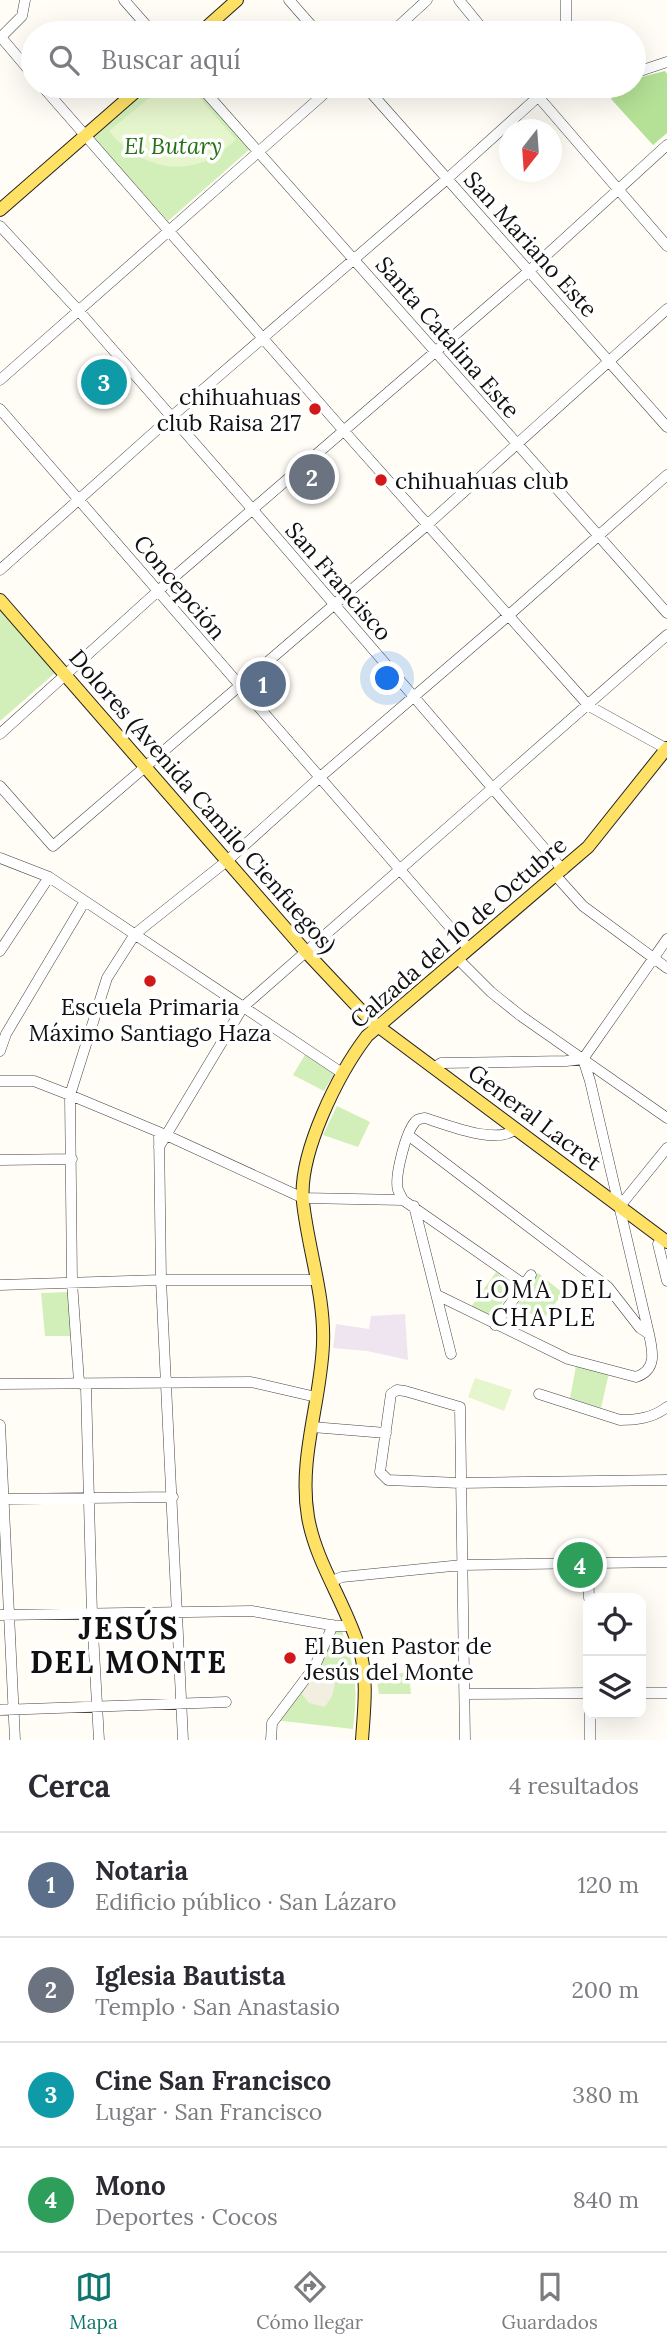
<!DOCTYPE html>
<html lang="es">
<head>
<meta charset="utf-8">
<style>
  :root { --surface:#fff; --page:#f7f7f7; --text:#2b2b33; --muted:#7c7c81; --line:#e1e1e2; --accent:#0f766e }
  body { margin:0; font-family:Lora,serif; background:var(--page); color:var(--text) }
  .controls { position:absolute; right:21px; bottom:21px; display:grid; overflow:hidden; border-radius:14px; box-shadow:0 7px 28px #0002 }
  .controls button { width:63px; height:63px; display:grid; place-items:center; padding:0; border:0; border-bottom:2px solid var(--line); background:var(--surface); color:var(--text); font:35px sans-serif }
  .compass { position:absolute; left:499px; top:119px; width:63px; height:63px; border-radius:50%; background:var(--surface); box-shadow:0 7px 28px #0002; rotate:197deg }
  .you { position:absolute; left:388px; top:679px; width:24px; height:24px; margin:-18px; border:5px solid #fff; border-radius:50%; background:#1a73e8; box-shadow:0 0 0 10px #1a73e833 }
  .badge { display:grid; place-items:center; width:46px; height:46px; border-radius:50%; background:var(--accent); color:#fff; font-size:23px; font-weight:700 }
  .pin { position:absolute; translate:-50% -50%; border:4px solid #fff; box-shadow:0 2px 7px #0006 }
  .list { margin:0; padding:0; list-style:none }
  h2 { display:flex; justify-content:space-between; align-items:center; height:91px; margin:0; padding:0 28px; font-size:30px }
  h2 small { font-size:23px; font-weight:400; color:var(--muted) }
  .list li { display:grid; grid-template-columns:46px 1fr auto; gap:21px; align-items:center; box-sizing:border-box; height:105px; padding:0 28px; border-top:2px solid var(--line) }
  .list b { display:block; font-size:26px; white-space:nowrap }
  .list p { margin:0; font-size:23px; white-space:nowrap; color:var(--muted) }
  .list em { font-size:23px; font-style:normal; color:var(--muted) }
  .icon { flex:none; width:38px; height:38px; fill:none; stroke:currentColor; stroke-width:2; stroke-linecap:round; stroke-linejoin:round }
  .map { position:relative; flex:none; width:667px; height:1740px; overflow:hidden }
  .search { position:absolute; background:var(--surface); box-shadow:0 7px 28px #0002; left:21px; right:21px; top:21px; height:77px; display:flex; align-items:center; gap:18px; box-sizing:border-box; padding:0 24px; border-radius:38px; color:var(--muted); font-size:26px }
  .sheet { height:511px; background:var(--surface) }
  nav { display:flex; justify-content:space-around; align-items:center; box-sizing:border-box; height:98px; border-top:2px solid var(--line); background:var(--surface); font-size:19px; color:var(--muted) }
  nav a { display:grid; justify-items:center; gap:4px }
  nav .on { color:var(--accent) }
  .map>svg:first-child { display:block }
  .industrial { fill:#efe5f0 }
  .green { fill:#d2efb9 }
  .forest { fill:#b4e196 }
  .pitch { fill:#e5f5cc }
  .plaza { fill:#f2eee0 }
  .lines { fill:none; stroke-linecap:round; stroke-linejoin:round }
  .minor-casing { stroke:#444; stroke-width:11 }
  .major-casing { stroke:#222; stroke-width:14 }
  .minor { stroke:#fff; stroke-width:10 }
  .major { stroke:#ffe165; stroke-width:12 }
  .poi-dot { fill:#d11919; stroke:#fff; stroke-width:2.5 }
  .labels { text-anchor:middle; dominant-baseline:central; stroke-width:7; stroke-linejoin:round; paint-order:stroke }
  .park-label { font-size:23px; font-style:italic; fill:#277119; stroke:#fff }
  .street-label { font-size:23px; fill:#111; stroke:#fff }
  .poi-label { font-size:23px; fill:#111; stroke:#fff; text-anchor:start }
  .neighbourhood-label { font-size:24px; letter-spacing:2px; fill:#111; stroke:#fff }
  .district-label { font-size:30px; font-weight:bold; letter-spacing:2px; fill:#111; stroke:#fff }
</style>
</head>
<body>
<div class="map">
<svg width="667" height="1740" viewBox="0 0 667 1740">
  <rect width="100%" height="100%" fill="#fffdf5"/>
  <path class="industrial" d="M405,1314L408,1360L367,1351L333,1348L336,1324L369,1329L371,1316Z"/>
  <path class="green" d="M151,86H194L250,149L168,221L93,137Z
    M0,609L56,672L0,721Z
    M306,1053L335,1072L324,1091L293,1075Z
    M337,1106L370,1122L358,1147L323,1135Z
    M496,1272L515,1286L492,1317L471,1307Z
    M538,1273L563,1293L541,1322L518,1303Z
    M69,1292L72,1336H45L41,1293Z
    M576,1366L609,1373L601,1408L570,1398Z
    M341,1629C356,1670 358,1686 353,1729L274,1720L334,1630Z
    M409,1672L411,1694H379L376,1676Z"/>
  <path class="forest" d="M665,71L667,74V133L653,145L611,99L623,86H634V79Z"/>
  <path class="pitch" d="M164,86H189L236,140C226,148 215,157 203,162C167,175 132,159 109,131Z
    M475,1378L512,1390L504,1411L468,1397Z"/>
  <path class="plaza" d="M317,1669L338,1671L332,1696L325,1707L309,1703L302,1694Z"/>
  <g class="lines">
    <defs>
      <path id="minor" d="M124,0L153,33
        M289,0L318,33
        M459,0L486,33
        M566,0V33
        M391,33L427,0
        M0,36L33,75
        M0,38L22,16L25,0
        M634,73L667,62
        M42,86L344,431L589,706L667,749
        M200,86L667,613
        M365,86L667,427
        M529,86L667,246
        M0,226L79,311L253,510L563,870
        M0,380L333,86
        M0,409L468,948
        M0,570L170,418L447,179L550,86
        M0,734L159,590L529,271L667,145
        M0,786L53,846L427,525L667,309
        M0,858L49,877L342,1073
        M556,876L583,906L667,968
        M0,951L49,877
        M457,958L491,992L521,1016L667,1118
        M0,1051L6,1034L85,901
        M583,1059L667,939
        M434,1068L441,1063L566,1061L583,1059
        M0,1081H34L70,1095L166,1135L303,1198L403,1200L525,1285
        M159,1133L161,1280L183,1740
        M408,1135L608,1287L640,1328L649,1334
        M159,1147L243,1007L667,635
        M0,1160L72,1159
        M403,1200C402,1198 399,1192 398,1190C394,1177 406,1132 415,1122C418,1118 420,1119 425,1118C445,1124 498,1146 515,1129
        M414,1206L451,1354
        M620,1206L667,1148
        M662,1238L658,1244L667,1281
        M0,1285L161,1280H317
        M437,1295L568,1359L636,1377C657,1370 653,1352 649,1334L590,1081L583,1059
        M495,1325L531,1275
        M0,1384L251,1382L316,1397
        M539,1394L620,1420C637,1420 653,1418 667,1407
        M0,1425L15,1740
        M312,1427L386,1433
        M1,1499L173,1497
        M588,1565L589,1598
        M332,1581L342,1577L462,1565L667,1562
        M0,1615L252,1611L336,1626H351
        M641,1693H667
        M465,1694L588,1693
        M0,1710L226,1702
        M590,1714V1740
        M99,1740L92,1615L86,1387L79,1382L72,1282L70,1095L107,978L135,934L228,860L319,778L509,615L667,475
        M271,1740L272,1723L315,1666L333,1625
        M465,1740L460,1407L405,1391L397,1390L391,1394L380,1472L388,1480L460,1483L667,1480"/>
      <path id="major" d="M200,33L237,0
        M0,210L142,86
        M0,600L307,953L371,1021L667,1242
        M362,1740C364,1710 368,1680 360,1651C347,1605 316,1564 308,1517C298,1459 321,1401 323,1344C325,1296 308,1249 303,1202C298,1154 338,1074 367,1036L588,847L667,748"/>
    </defs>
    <use href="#minor" class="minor-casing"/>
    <use href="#major" class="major-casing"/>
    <use href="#minor" class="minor"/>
    <use href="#major" class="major"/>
  </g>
  <g class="poi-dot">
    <circle cx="315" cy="409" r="7"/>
    <circle cx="381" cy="480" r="7"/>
    <circle cx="150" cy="981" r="7"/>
    <circle cx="290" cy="1658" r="7"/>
  </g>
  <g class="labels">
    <g class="park-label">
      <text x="173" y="145">El Butary</text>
    </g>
    <g class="street-label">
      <text transform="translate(531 244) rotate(48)">San Mariano Este</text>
      <text transform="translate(448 337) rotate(49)">Santa Catalina Este</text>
      <text transform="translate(339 581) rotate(49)">San Francisco</text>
      <text transform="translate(180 587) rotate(50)">Concepción</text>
      <text transform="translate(203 801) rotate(49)">Dolores (Avenida Camilo Cienfuegos)</text>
      <text transform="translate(458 932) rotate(-41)">Calzada del 10 de Octubre</text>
      <text transform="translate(535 1117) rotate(37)">General Lacret</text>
    </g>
    <g class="poi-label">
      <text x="301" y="396" text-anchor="end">chihuahuas<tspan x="301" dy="26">club Raisa 217</tspan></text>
      <text x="395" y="480">chihuahuas club</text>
      <text x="150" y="1006" text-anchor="middle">Escuela Primaria<tspan x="150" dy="26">Máximo Santiago Haza</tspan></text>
      <text x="304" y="1645">El Buen Pastor de<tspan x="304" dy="26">Jesús del Monte</tspan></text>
    </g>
    <g class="neighbourhood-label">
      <text x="544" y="1289">LOMA DEL<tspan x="544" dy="28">CHAPLE</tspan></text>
    </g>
    <g class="district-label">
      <text x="129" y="1628">JESÚS<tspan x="129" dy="34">DEL MONTE</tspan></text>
    </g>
  </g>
</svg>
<div class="controls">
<button><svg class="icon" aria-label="locate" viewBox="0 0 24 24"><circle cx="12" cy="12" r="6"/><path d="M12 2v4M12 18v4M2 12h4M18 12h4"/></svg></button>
<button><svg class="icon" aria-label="layers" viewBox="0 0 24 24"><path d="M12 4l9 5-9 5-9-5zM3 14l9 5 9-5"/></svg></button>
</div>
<svg class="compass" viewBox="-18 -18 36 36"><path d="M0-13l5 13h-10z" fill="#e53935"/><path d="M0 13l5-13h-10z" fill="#7c7c81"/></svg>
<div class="you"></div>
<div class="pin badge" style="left:263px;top:684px;background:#5c6f8a">1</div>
<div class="pin badge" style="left:312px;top:477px;background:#6b7280">2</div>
<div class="pin badge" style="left:104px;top:382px;background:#0f9aa8">3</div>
<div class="pin badge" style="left:580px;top:1565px;background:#2e9e5b">4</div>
<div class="search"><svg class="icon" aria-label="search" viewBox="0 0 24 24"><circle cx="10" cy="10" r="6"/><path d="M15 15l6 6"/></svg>Buscar aquí</div>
</div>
<section class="sheet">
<h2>Cerca<small>4 resultados</small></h2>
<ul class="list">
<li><span class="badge" style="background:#5c6f8a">1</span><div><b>Notaria</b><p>Edificio público · San Lázaro</p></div><em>120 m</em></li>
<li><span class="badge" style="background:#6b7280">2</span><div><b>Iglesia Bautista</b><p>Templo · San Anastasio</p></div><em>200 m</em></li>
<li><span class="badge" style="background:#0f9aa8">3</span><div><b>Cine San Francisco</b><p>Lugar · San Francisco</p></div><em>380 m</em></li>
<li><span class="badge" style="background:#2e9e5b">4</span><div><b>Mono</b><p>Deportes · Cocos</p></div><em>840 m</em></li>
</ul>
</section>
<nav>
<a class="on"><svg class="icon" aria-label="map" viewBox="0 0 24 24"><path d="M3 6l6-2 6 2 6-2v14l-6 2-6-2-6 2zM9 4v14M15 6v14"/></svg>Mapa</a>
<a><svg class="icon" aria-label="directions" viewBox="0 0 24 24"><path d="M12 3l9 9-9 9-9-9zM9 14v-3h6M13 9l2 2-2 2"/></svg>Cómo llegar</a>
<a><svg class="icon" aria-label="saved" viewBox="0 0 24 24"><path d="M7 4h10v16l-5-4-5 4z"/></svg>Guardados</a>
</nav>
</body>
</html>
